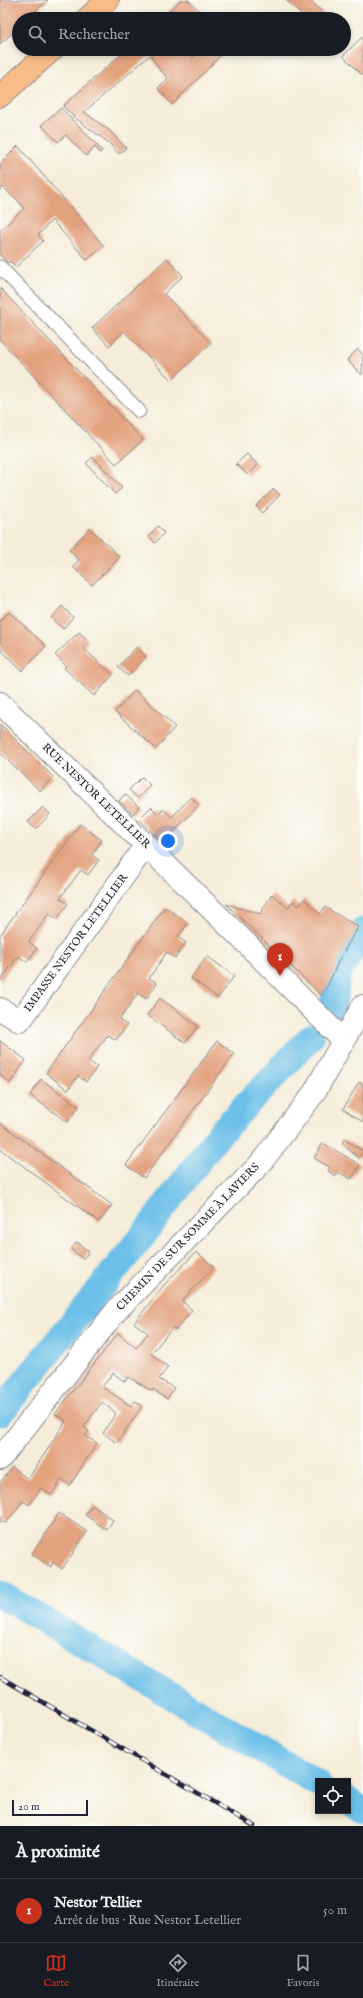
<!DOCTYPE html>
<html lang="fr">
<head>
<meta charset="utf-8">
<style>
  :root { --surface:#171b24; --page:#242831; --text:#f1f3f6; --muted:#9ea1a6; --line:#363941; --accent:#c8321e }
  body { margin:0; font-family:"IM FELL English",serif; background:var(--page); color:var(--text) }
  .controls { position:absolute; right:12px; bottom:12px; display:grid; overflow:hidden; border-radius:0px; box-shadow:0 2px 6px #0003 }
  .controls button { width:36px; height:36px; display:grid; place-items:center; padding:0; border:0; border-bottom:1px solid var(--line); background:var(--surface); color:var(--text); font:20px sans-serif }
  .scale { position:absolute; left:12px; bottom:10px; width:76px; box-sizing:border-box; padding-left:4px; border:2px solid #22223b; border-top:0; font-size:11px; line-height:14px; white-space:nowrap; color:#22223b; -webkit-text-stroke:3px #fdfcf7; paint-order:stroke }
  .you { position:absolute; left:168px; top:841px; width:14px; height:14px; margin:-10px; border:3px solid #fff; border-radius:50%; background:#1a73e8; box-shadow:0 0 0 6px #1a73e833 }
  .badge { display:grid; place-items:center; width:26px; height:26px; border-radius:50%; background:var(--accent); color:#fff; font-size:13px; font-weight:700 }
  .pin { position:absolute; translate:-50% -33px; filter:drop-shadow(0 1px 2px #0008) }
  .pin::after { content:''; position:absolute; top:21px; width:14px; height:12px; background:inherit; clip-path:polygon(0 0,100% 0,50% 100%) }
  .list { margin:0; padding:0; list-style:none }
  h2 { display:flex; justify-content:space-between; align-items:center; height:52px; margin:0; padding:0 16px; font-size:17px }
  h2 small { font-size:13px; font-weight:400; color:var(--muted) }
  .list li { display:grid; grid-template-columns:26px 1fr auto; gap:12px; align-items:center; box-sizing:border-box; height:64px; padding:0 16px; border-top:1px solid var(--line) }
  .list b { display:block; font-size:15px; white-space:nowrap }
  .list p { margin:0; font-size:13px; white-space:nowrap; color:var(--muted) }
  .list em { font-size:13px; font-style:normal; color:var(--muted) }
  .icon { flex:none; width:22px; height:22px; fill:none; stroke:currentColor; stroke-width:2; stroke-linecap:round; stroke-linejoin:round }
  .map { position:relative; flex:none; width:363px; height:1826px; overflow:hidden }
  .search { position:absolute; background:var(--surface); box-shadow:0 2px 6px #0003; left:12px; right:12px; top:12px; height:44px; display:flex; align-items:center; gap:10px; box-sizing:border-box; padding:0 14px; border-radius:22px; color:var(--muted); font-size:15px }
  .sheet { height:116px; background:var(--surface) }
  nav { display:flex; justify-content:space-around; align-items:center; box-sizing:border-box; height:56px; border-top:1px solid var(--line); background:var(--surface); font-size:11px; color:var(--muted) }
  nav a { display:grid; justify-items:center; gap:2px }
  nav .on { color:var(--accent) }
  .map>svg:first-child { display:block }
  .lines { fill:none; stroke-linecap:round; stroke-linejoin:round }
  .canal { stroke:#6cbfe8; stroke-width:27 }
  .building { fill:#e3a27f }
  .lane-casing { stroke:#8c888a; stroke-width:15 }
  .street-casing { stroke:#8c888a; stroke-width:24 }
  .primary-casing { stroke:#8c888a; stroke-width:24 }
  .lane { stroke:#fff; stroke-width:13 }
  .street { stroke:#fff; stroke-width:22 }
  .primary { stroke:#f9bc89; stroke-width:22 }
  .rail-casing { stroke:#22223b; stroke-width:4.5 }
  .rail { stroke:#fdfcf7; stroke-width:3; stroke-dasharray:9; stroke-linecap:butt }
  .labels { text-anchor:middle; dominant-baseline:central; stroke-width:3.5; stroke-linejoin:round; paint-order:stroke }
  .street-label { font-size:11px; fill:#22223b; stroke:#fdfcf7 }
</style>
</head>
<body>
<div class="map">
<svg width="363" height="1826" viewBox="0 0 363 1826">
  <rect width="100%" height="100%" fill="#fdfcf7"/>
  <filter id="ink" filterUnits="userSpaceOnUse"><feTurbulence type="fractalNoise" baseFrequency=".025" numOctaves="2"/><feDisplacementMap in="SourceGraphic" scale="8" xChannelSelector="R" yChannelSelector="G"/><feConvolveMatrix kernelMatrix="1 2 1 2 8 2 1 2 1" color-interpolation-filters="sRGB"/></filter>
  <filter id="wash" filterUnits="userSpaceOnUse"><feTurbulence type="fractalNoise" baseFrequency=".012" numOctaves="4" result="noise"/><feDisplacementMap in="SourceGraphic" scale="16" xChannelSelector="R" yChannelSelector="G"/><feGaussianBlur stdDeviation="0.9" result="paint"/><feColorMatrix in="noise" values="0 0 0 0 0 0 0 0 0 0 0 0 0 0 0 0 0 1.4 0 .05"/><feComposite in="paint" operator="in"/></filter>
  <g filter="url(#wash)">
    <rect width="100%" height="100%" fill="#f5edd9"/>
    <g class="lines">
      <path class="canal" d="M333,1005L338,973L363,931
        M0,1413L147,1230L220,1133L311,1037
        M0,1594L318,1783
        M348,1801L363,1810"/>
    </g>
    <g id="blocks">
      <path class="building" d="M0,0H48L27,19H19V27L0,44Z
        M181,0H188L206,17L204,19H194L191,17L189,19H160Z
        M286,0H309L323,13L317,19H306Z
        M363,36V74L362,75L343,56Z
        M127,49H185L193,57L200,49H227L172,105L158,88L168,78L160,70L150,55L84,112L110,131L126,148L119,154L109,143L74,117L63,106Z
        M61,108L97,145L102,151L100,153L95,147L86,156L66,135L58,142L41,125Z
        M18,146L104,246L87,260L52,220L38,235L43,241L16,267L10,261L8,263L0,255V231L24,208L15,197L14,198L3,187L0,190V164Z
        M167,258L183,276L164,294L211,343L171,380L124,331L109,346L92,328Z
        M0,288L143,440L116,464L0,340Z
        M358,349L363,355L362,375L347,360Z
        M247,454L258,465L248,475L236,464Z
        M93,457L122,488L115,494L86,463Z
        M274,489L280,495L262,513L256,506Z
        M158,526L164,533L155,543L149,536Z
        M90,528L120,557L92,585L73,567L79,560L69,550Z
        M62,606L73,617L63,629L51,618Z
        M9,612L46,646L22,671L2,651L0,647V620Z
        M79,632L89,641L83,648L113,675L94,696L64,668L66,666L55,655Z
        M137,647L146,657L128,676L118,667Z
        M135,690L175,727L156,749L115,712Z
        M0,724L53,777L40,791L0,753Z
        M142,777L150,785L138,798L129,790Z
        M125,794L139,807L133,814L119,801Z
        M191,797L199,805L163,843L139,819L151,807L158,814L163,809L172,817Z
        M43,807L50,814L36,829L28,822Z
        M80,824L102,840L92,855L99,860L88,875L81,870L60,898L68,904L57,919L49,913L29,942L37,948L27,962L18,956L0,982V935Z
        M272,894L288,908L293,901L299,906L304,899L320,914L325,907L358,927L339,960L329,983L321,995L226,904L260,914Z
        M165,907L188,923L178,937L186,943L175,958L167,952L149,978L157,983L146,999L138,993L119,1020L127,1025L116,1040L108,1035L98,1047L88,1061L97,1067L86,1082L78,1076L68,1090L46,1073Z
        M207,956L234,976L218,998L191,978Z
        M160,998L198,1026L185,1043L147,1015Z
        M0,1041L26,1060L10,1083L0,1075Z
        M217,1041L234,1054L144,1178L126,1165Z
        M41,1079L79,1107L67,1122L30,1095Z
        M359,1082L363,1085V1122L343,1109Z
        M0,1123L112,1205L99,1222L0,1149Z
        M344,1139L363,1151L359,1158L342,1144Z
        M323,1143L360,1165L351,1179L338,1172L336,1176L328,1171L330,1167L314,1158Z
        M77,1242L89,1252L83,1259L71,1249Z
        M196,1252L214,1267L182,1301L192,1310L176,1330L173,1327L151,1354L168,1367L159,1379L174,1388L167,1399L153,1389L152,1391L128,1377L125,1382L113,1373L102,1387L131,1406L135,1401L142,1406L117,1443L103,1433L116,1413L102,1402L84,1427L89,1431L85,1436L97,1443L70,1485L62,1479L51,1495L41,1488L29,1505L23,1501L6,1523L1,1521L0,1523V1483L12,1467L28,1479L66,1421L55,1414L118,1333L136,1348L148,1333L134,1323L164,1285Z
        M92,1505L113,1520L107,1530L85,1515Z
        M59,1513L87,1532L62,1569L53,1562L51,1567L32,1554Z"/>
    </g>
  </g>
  <g filter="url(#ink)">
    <use href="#blocks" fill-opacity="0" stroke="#8c888a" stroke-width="1"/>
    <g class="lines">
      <defs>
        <path id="lane" d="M0,267L139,411"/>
        <path id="street" d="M0,703L245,942L344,1041
          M0,1009L20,1021L146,845
          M0,1459L116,1311L260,1164L314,1093L363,1006"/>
        <path id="primary" d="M87,19L108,0
          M0,96L53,49"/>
      </defs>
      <use href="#lane" class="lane-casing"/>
      <use href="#street" class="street-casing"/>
      <use href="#primary" class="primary-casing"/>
      <use href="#lane" class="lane"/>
      <use href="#street" class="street"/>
      <use href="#primary" class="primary"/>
      <defs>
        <path id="rail" d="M0,1677L254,1826"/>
      </defs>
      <use href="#rail" class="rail-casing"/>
      <use href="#rail" class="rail"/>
    </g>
  </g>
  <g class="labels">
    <g class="street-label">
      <text transform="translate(96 796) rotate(44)">RUE NESTOR LETELLIER</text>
      <text transform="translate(76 943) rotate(-54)">IMPASSE NESTOR LETELLIER</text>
      <text transform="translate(188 1237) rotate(-46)">CHEMIN DE SUR SOMME À LAVIERS</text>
    </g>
  </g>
</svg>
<div class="controls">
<button><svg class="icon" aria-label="locate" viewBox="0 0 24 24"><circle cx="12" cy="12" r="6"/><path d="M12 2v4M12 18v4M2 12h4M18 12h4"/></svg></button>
</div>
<div class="scale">20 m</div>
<div class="you"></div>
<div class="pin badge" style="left:280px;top:976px">1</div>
<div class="search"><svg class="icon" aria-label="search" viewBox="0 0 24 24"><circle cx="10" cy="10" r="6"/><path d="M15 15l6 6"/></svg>Rechercher</div>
</div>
<section class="sheet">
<h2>À proximité<small></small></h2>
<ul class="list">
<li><span class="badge">1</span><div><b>Nestor Tellier</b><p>Arrêt de bus · Rue Nestor Letellier</p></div><em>50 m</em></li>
</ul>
</section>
<nav>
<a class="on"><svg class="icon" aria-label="map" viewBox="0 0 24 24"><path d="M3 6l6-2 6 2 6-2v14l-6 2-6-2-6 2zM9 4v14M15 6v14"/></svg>Carte</a>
<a><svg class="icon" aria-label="directions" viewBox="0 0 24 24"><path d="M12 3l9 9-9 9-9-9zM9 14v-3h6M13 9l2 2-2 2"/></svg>Itinéraire</a>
<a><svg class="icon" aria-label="saved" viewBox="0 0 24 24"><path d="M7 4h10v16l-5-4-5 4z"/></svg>Favoris</a>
</nav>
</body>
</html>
